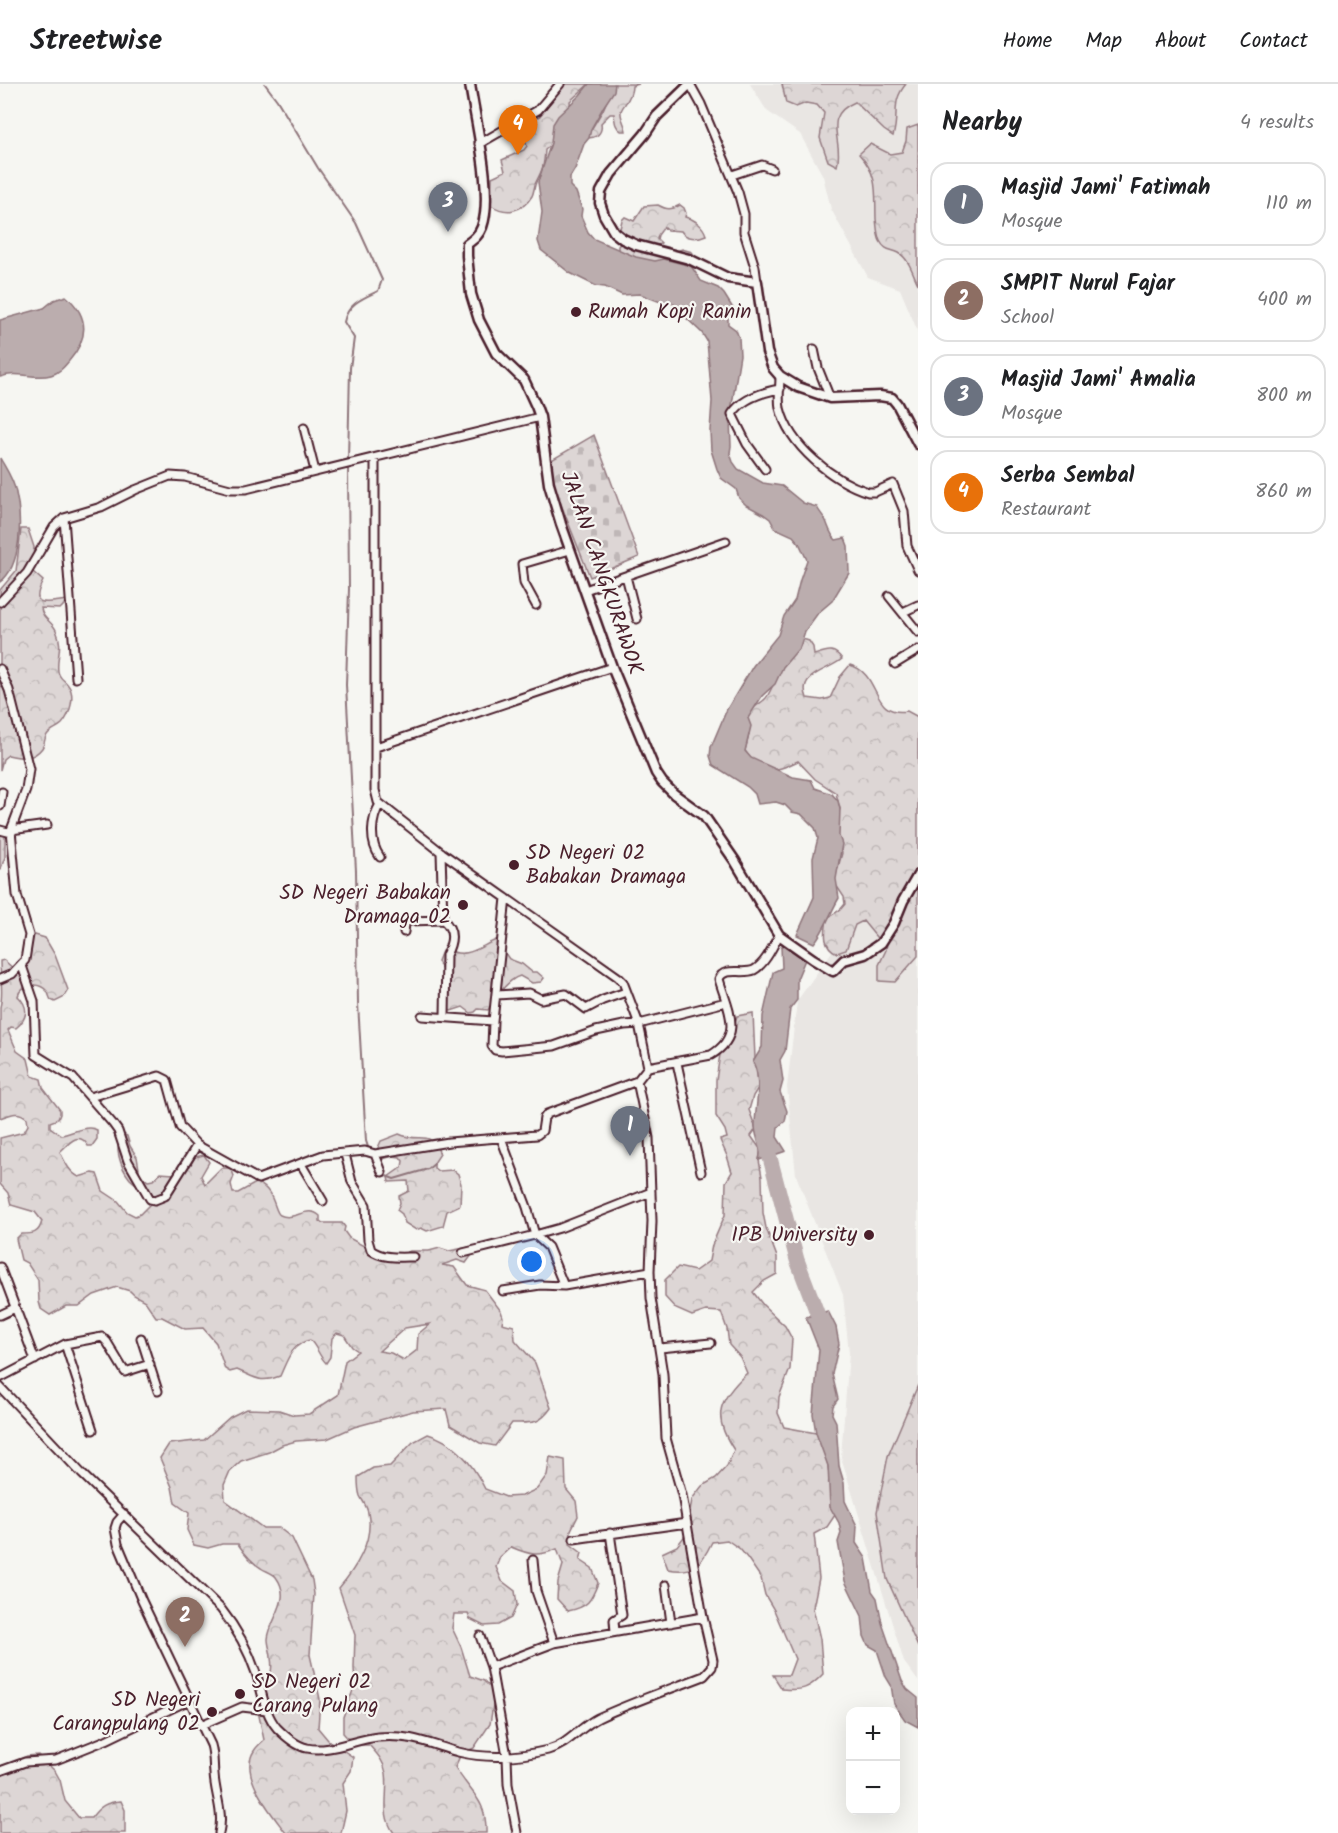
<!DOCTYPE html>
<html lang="en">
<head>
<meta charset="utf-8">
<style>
  :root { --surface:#fff; --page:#f6f6f6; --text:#202124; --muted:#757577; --line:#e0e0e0; --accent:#db2777 }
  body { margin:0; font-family:Kalam,sans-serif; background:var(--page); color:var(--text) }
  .controls { position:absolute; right:18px; bottom:18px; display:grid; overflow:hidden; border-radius:12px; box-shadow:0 6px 24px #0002 }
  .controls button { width:54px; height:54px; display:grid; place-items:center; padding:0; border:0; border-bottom:2px solid var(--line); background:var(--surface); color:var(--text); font:30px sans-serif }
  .you { position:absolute; left:532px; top:1178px; width:21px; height:21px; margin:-15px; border:4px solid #fff; border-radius:50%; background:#1a73e8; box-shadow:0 0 0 9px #1a73e833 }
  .badge { display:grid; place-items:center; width:39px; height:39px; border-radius:50%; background:var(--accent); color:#fff; font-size:20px; font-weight:700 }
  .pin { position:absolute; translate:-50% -50px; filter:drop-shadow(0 2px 3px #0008) }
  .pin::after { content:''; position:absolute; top:32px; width:21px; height:18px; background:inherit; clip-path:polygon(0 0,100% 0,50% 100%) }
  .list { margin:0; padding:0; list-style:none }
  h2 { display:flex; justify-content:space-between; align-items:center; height:78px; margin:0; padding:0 24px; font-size:26px }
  h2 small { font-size:20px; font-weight:400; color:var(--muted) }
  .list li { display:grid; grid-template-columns:39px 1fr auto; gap:18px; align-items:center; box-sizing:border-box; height:84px; margin:0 12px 12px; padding:0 12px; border:2px solid var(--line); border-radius:18px }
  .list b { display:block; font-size:22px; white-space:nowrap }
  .list p { margin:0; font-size:20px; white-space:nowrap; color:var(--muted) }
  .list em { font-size:20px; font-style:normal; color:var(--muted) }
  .map { position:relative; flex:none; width:918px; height:1749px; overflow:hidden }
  header { display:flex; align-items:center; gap:36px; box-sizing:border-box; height:84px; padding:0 30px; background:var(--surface); border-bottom:2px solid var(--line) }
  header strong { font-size:28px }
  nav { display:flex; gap:33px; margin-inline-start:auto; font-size:21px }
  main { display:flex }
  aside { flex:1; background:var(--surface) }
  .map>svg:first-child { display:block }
  .built { fill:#e9e6e3 }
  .forest { fill:url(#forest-crowns); stroke:#947a80; stroke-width:1.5; fill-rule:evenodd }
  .cemetery { fill:url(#cemetery-stones); stroke:#947a80; stroke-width:1.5 }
  .water { fill:#bbadae; stroke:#8e747a; stroke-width:1.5 }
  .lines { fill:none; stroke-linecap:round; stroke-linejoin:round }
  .stream { stroke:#8e747a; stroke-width:2 }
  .river { stroke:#bbadae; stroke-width:15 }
  .minor-casing { stroke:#4a1f2b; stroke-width:11 }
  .tertiary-casing { stroke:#4a1f2b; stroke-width:13 }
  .minor { stroke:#f6f6f2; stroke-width:7 }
  .tertiary { stroke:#f6f6f2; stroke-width:8 }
  .poi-dot { fill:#4a1f2b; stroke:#f6f6f2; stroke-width:2 }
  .labels { text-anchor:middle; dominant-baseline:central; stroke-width:4.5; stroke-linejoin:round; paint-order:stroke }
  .poi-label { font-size:21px; fill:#4a1f2b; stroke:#f6f6f2; text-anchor:start }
  .street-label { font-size:21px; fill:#4a1f2b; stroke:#f6f6f2 }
</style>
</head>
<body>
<header>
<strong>Streetwise</strong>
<nav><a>Home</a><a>Map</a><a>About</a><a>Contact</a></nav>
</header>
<main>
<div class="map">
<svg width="918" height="1749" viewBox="0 0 918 1749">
  <defs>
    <pattern id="forest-crowns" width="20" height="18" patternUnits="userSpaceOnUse" patternTransform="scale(1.5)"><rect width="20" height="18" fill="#ddd6d5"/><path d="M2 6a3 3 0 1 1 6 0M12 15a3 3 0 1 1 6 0" fill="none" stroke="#bfb7b7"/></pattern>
    <pattern id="cemetery-stones" width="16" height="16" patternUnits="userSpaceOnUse" patternTransform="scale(1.5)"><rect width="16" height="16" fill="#ddd6d5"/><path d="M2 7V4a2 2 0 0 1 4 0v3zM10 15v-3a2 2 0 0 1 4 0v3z" fill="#bfb7b7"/></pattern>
  </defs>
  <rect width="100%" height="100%" fill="#f6f6f2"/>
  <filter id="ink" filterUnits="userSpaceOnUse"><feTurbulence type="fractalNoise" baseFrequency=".0167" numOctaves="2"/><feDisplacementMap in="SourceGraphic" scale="12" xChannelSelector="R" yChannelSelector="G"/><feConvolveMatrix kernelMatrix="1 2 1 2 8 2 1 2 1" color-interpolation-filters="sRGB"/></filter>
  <g filter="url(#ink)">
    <path class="built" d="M750,0H918V248L900,205L868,193L831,125L823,92L800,50L767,27Z
      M918,746V1597L904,1578L841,1373L849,1269L843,1211L796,1091L787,1003L797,917Z"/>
    <path class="forest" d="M565,0H589L570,17C572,34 558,56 545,66C544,81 543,85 536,98C534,103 534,108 532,112C522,128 506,131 491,121L492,93L505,87L502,76L524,66L527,62L520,45L529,32L539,33Z
      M614,0H639L632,2C632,16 621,22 621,28C620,33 625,40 626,47H621C615,43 615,38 614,30H610L601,39C603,50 596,54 586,54L603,26Z
      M782,0H906C890,19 900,30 893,52L884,46L855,18C820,33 845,57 837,82L828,77L820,54L824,29L817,21L806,19L796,23L786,19Z
      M918,41V200C913,190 909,175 899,169C891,165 885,167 880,157C877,151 877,142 876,135C875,107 879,92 859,70L870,60L890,70L902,68L906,57L907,45Z
      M658,121C667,126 671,126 680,121L684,124L686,129L685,133C694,135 703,141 706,151C697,155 686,155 681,147L667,146L664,143L658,151L657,155L661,159L651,166L674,168L682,165L692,168L697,175L698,180C676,195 639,175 618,167V162L623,156L619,149L622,136L625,133L634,137L644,122Z
      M21,445H28L34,463L33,488L43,497C27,527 51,517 69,516L60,525L41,524C42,535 52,537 56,546C64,564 56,571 58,587C59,595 64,595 68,601C76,611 70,631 62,640C58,644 50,646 47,651C44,654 45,660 42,664C33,676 21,674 8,671L3,675L0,686V506L16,487Z
      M799,554L809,557L813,563L814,571C827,567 833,563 842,575C828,587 797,590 807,614L822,616L830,614L840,593L850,581C882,590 870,633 907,627L918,633V872L895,898L879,897V881L886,866L887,859H881L863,837L855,841L846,866L837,869C822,862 825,849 827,834L840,826L845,820L844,813L834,798L842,769L833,746L840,725L836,709L815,695L798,677C772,689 763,692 745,667C746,660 749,655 749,648C750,644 747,638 748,634C750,624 758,621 764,616C769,613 774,597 778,591L777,584Z
      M0,743L11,746L5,753V773L0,787Z
      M35,851L45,854L55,871L68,906L63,914L55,918L51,916C50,915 48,908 47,907C38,897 21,900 18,912C29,923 28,934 16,944L11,943L8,946L17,967L28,975L32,992L41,995L43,1004L60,1026V1030L58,1035L50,1038V1043L61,1051C73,1049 87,1040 97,1046V1055L92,1062H88C79,1046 69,1059 60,1068C65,1078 69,1088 79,1093L92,1089L97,1090L103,1107L118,1117L127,1128L135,1132L140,1130L150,1120C150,1106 138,1103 130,1095C121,1084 112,1061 123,1050L127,1052L130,1062L137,1073L140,1091L148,1097L153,1096L160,1089L174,1090L180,1083L190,1082L195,1073L204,1071L209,1078L201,1092L205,1100L221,1084H231L234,1092L231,1100L233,1109H238L256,1099C275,1104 274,1129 280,1131C294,1138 307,1120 320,1132V1137L323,1139H342L345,1143L344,1147L349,1154L382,1172L396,1173L410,1167H429L440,1164L449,1167L469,1163L472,1171L466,1179L457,1176L442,1181L454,1183L467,1201L485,1206L501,1227L503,1233L502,1239L514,1242L515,1256L535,1279L551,1324C539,1341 532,1339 512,1339L495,1362L480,1359L450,1341L446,1325L413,1327L354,1343L327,1355L296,1357L282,1361L269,1368L241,1377L230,1387L224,1401L225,1416L263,1444H279L292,1454L312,1496L314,1510L310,1571L320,1615L318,1644L328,1656L353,1673L351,1687L343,1699L346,1727L341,1749H286C272,1730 238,1691 254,1667C256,1663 261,1659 264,1656L257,1622C267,1606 274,1592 271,1574C271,1568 268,1561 268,1555C270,1533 293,1516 276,1493C273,1489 265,1487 261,1484C251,1478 244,1469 238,1460H222L208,1464L194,1461L187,1446L189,1429L175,1419L172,1403L160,1374L169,1360L204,1356L230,1333L246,1325L279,1326L294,1331L309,1330L338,1311L345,1277L358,1267L352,1263L344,1251L337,1249L332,1254L330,1273L326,1279C319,1272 317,1263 310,1256C291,1260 287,1277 280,1292C259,1300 255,1293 237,1286L230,1288L225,1285L216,1259L203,1244L185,1245L162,1233H156L145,1217L134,1211L130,1207L117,1203L94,1211L79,1222H66L50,1231L41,1225L39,1218L38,1196L27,1179L21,1176L16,1155L21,1150C33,1150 39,1150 42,1137L35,1128L11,1121L8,1109L0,1100V1054L24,1048L28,1041L27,1034C18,1026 11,1030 0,1034V923C4,909 0,893 0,877L4,876L17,888L21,886L25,876L23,859ZM430,1240L418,1250L417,1266L404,1276L391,1269L379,1267L405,1244Z
      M496,856L509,875L522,880L532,888H537L544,894L541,898L532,899L520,892C508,895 493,916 488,926L478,925L475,928L471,929L463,923L451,927L446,925L442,886L438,877L442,867L446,865C466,876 479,863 496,856Z
      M753,929L755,974L753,978L757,986L758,1004L753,1012L749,1026L756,1045L751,1052L761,1066L759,1076L762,1093L763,1129L766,1144L777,1173V1190L764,1197L753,1208L763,1221L785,1242L792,1255L790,1285L779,1313L778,1329L784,1343L816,1349L824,1355L835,1431L827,1443L814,1450L819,1494L813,1524L820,1555L823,1590C809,1605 802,1607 782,1605L773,1591H789L795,1575L774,1526L765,1511L761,1494L748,1475L740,1465L727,1456L712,1458C701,1481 694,1490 668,1485L662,1469L677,1462L687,1449L692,1415L702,1402L716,1394L727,1382L734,1366C711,1332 719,1315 747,1289L740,1273L729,1261L727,1245L721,1228L706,1227L692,1232L676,1225L665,1213V1196L678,1183L695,1187L709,1177L712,1161L725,1131L726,1098L732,1088L727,1072L720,1056L727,1054L725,1046L716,1032V996L722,958L731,950L737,932Z
      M399,1050C421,1060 430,1044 440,1070L434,1079V1084L438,1087L453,1086L458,1090L461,1100L460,1121L447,1127L443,1142L427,1147L421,1144L416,1146L405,1139L402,1130L397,1126L400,1119L399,1112L409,1107L408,1097L389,1098L388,1093L402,1083L403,1077L400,1073L393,1072L383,1075L376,1068L381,1057Z
      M918,1301V1563L887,1495L877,1428L888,1372Z
      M428,1350C456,1358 473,1380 485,1405L506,1413L522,1412L537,1405L547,1391L550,1373L565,1376L566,1405L576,1417L578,1432L571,1446L570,1460L582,1469L580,1476L592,1484L598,1499C591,1517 588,1523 568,1527L557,1515L558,1498L563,1481L557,1465C538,1473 530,1471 511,1463L500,1473L496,1483L502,1497L515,1507L517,1521L511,1534L498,1541L484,1542L470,1535L468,1530H454L452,1544L461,1563L470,1592L484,1597L495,1608L490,1640L474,1664L461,1670L455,1683C470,1709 487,1715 486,1749H394C380,1730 389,1711 386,1689C384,1677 377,1670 369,1661H354L343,1649V1633L355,1601L354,1584L355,1551L339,1504C356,1484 374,1456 368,1429C367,1422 363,1418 360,1412C358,1406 358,1399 358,1393L373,1384L390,1382L413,1358Z
      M38,1671L55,1687L60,1696L65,1717L79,1734H91C100,1722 106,1718 121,1717L125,1726V1749H0V1684L27,1672Z"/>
    <path class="cemetery" d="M594,351L639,473L590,493L556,408L548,378Z"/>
    <path class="water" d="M589,0H615L614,7L604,22L591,45L589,54L584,60L575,85L570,93V102L576,108L582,125L581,132L588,148L594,155L636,173L655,177L664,175L691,182L701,197L718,204L724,210L734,226L728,232V240L736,246L739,254L740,271L730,333L731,362L730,369L733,378L738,385L763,399L782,402L803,419L817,423C819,428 823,431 826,437C829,444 830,450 836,456L845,454L848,462L849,489L832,517L818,529L805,547L800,563L783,583L775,600L762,612L748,634L751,642L745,667L751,674L793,693L811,696L815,704L832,710L838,717L840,725L839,752L842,760L836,795L839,814C830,829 825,846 814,859L797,851L814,813L813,774L818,754L815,744L801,730L792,728L785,721L776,718L758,720L755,710L748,703L713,681L710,672L711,663L727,625L753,582L778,551L784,532L795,516L800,496L807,476L799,459L793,452L775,444L770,435L763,430L746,421L739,414L736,405L721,394L717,385L711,366L710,347L712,317L707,257L702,249L680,228L675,220L658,217L640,210L622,211L605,203L596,202L570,189L541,166L538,157L542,128L538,98L551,59L553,40L558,32L580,11Z
      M66,212C89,232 89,254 69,277C64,283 59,289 51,291C34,296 17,286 0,293V236L44,224L54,216Z
      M0,374C6,385 14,396 16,409C22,434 22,482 0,498Z
      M786,858L806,873L797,895V916L790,925L785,967L780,976L783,997L780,1008L787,1027L785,1037L778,1043L777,1053L786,1067L759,1076C763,1062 754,1053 755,1039C756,1020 762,996 753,978L762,963L763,932L773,888L782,884L781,863Z
      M828,1227L836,1243L839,1260L832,1290L838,1315L833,1322L832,1330L836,1338L839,1382L844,1399L845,1417L857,1442L856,1459L866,1474L872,1507L877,1514L882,1539L902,1597L907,1605L918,1614V1643L905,1636L894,1620L891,1601L886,1593L877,1566L868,1561L864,1552L862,1532L845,1497L838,1458L841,1449L839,1439L830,1423L828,1382L816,1349L813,1330L819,1266L806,1233Z"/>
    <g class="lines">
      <path class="stream" d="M265,0L277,16L318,84L356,139L382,196L378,207C363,214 347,220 344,238L354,254L350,284L348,377
        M348,382L349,505L346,601L356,787L358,919L366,1057L369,1066
        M381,1090L394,1095L428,1085L434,1080"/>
      <path class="river" d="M765,1055L797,1176L824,1247"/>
      <defs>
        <path id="minor" d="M690,0L701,20L738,108L744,130V148L755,183L757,198
          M479,60L538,26L560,0
          M732,91L762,81L772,85
          M814,265L818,284L830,314
          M780,292C780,303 778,314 780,324C789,362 833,397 868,408H875L893,400L904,427L907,462L918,486
          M304,344L315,387
          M765,385L747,360L732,330C742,315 763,308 780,305
          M64,434L76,594
          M626,492L637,535
          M585,506L726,457
          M889,512L918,548
          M0,518L27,489L54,443L64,434L101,423L135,406L170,392L185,393L230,405H246L540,333
          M536,521L524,499L522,480L570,466
          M903,528L918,521
          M895,580L918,566
          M0,585L9,606L29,685L26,706L11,746L17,811L29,851L25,876L12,890L0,895
          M376,663L612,583
          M380,720C371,735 369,758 380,773
          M0,722L2,708
          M0,746L12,749
          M11,746L47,741
          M441,768L443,836C455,846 453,858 446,871L445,932
          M404,848L405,840L408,837L443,836
          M22,882L34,917L36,971L73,994L113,1040L118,1047L128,1077L150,1115L155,1116L165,1112L197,1061
          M497,911L529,909L541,915L566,910L586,925L603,916L626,908
          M422,932L493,937L506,814
          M493,937L492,962L495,966L502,967L554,962L596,947L624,941L639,940L726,918
          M677,979L701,1088
          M648,983L711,971C745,951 727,924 719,895C724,882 743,891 754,886C766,879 773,862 779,851
          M90,1013L159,992L167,996L180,1043L197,1061L258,1095L323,1071L365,1067L375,1070L449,1058L537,1051L542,1047L544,1034L547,1030L637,997
          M345,1070L352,1098L366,1121L368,1156L371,1166C383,1175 400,1173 414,1173
          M375,1070L382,1088
          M301,1080L323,1117
          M535,1151L560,1144L651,1108
          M535,1151L548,1163L564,1202
          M463,1169L535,1151L527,1123L501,1054
          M0,1183L35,1276
          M503,1207L540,1201L564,1202L650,1187
          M0,1231L15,1224
          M141,1254L158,1307
          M65,1260L93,1346
          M660,1264L711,1259
          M0,1294L65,1260L102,1253L107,1258L125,1288L150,1280
          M0,1303L82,1390L221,1525C236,1544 248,1565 256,1589C262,1606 264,1629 277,1644C284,1651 296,1662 307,1664C330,1669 355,1655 378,1653C411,1650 429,1660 458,1668C487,1675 519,1673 548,1666C568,1661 580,1643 598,1634C632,1618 668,1606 704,1592L712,1583L713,1576L703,1533L682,1411L666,1354L663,1290L651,1214L650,1187L652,1137L649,1054L637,997L648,983L639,940L623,898L618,893L441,768L378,718L375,706V374
          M124,1430L117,1438L115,1444L118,1460L142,1517L211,1661C214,1671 213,1680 214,1690C215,1711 224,1728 219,1749
          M610,1449L622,1531L614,1536L615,1548
          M574,1455L687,1439
          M533,1476L536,1507L554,1559
          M666,1501L671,1539
          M480,1552L491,1583
          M201,1641L242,1623L267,1626
          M0,1687L25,1678L56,1676L106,1656L189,1616
          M517,1749L508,1700L507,1672L491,1583L554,1559L703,1533"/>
        <path id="tertiary" d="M470,0C475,36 494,110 482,143C479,151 474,155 467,160V172L471,210L479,236L496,269L524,296L536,322L540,333L549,400L561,440L612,583L656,689L662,698L674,710L704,732L735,777L779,851L813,875L833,887L844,876L865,870L881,859L894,839L903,817L918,791
          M690,0L657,32L645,50L611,90L601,108L600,119L604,131L614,148L623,155L636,161L689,175L728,194L757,198L767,268L773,284L780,292L798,303L830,314L880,312L892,314L897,320L918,360"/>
      </defs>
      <use href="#minor" class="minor-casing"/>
      <use href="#tertiary" class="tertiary-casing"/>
      <use href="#minor" class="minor"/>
      <use href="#tertiary" class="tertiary"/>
    </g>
  </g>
  <g class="poi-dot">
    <circle cx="576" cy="228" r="6"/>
    <circle cx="514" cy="781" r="6"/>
    <circle cx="463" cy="821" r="6"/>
    <circle cx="869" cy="1151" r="6"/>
    <circle cx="240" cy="1610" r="6"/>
    <circle cx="212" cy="1628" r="6"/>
  </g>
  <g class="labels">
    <g class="poi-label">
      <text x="588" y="228">Rumah Kopi Ranin</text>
      <text x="526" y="769">SD Negeri 02<tspan x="526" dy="24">Babakan Dramaga</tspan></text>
      <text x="451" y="809" text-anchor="end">SD Negeri Babakan<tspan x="451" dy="24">Dramaga 02</tspan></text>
      <text x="857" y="1151" text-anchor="end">IPB University</text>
      <text x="252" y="1598">SD Negeri 02<tspan x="252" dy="24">Carang Pulang</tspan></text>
      <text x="200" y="1616" text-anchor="end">SD Negeri<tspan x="200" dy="24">Carangpulang 02</tspan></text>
    </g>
    <g class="street-label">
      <text transform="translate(601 489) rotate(71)">JALAN CANGKURAWOK</text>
    </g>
  </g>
</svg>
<div class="controls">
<button>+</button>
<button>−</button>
</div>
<div class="you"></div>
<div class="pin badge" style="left:630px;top:1072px;background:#6b7280">1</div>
<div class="pin badge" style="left:185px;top:1563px;background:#8d6e63">2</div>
<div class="pin badge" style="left:448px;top:148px;background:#6b7280">3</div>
<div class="pin badge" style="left:518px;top:71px;background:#e8710a">4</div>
</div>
<aside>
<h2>Nearby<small>4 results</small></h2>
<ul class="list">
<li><span class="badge" style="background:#6b7280">1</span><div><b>Masjid Jami' Fatimah</b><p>Mosque</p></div><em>110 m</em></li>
<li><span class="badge" style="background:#8d6e63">2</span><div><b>SMPIT Nurul Fajar</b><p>School</p></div><em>400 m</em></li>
<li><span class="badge" style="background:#6b7280">3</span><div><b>Masjid Jami' Amalia</b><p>Mosque</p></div><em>800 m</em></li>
<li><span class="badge" style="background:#e8710a">4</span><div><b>Serba Sembal</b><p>Restaurant</p></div><em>860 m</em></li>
</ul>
</aside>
</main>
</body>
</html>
